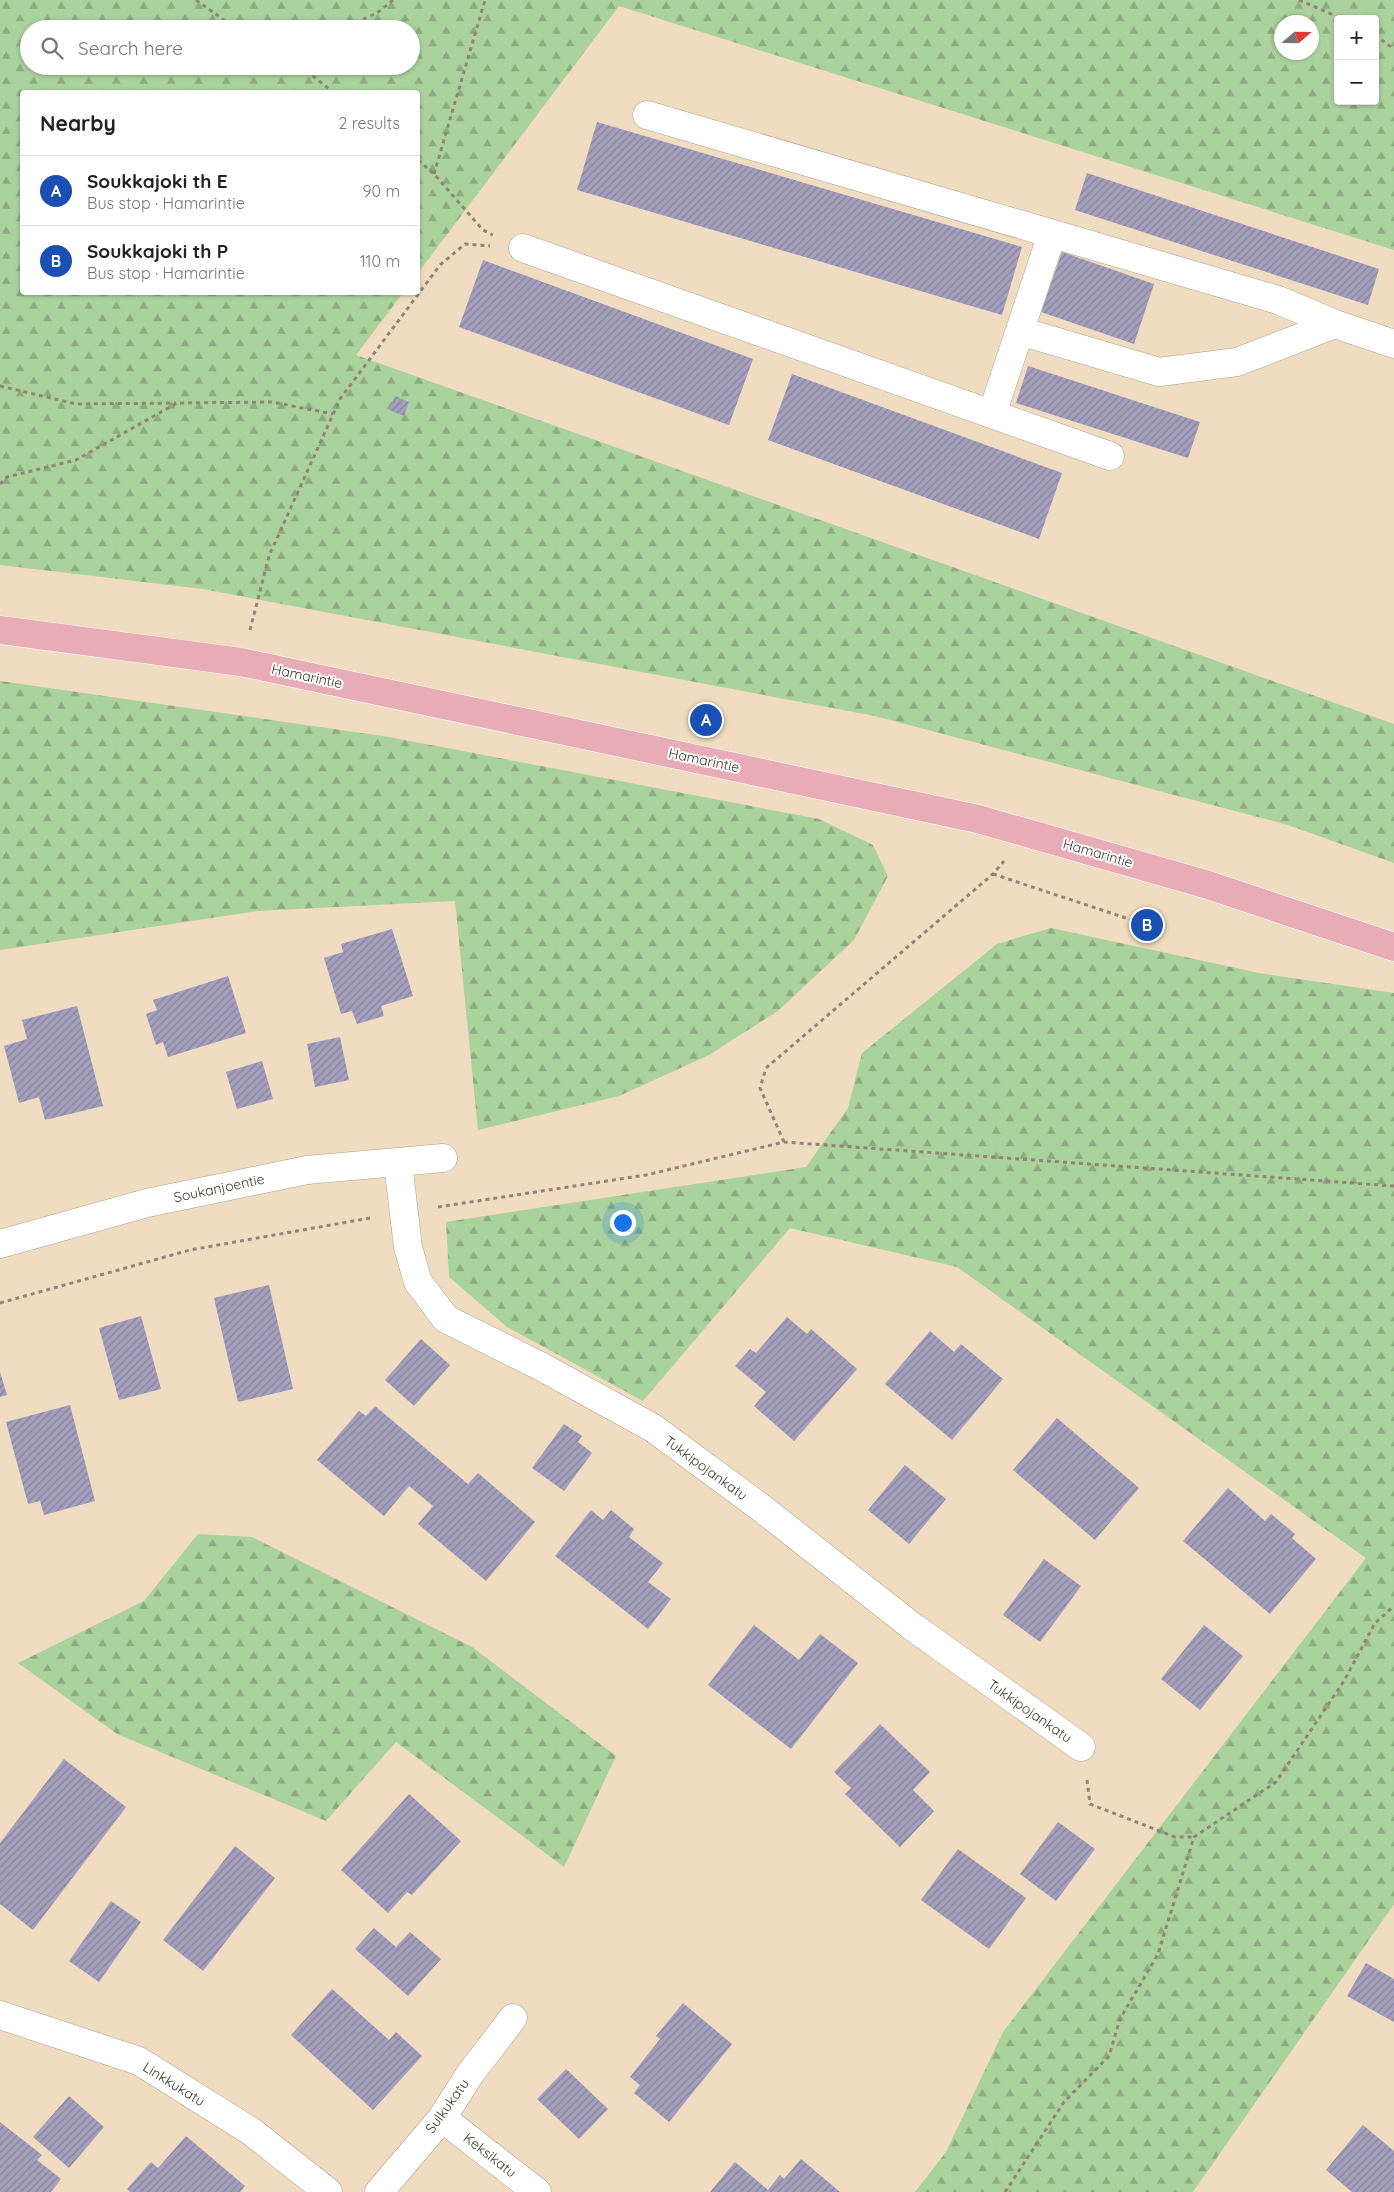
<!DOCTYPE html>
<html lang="en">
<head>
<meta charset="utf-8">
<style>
  :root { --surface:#fff; --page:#f6f6f6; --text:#202124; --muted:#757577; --line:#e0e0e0; --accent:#1a73e8 }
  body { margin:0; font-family:Quicksand,sans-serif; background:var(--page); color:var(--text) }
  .controls { position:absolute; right:15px; top:15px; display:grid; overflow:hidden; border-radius:5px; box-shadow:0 1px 4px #0004 }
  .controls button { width:45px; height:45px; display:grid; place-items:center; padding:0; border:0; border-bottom:1px solid var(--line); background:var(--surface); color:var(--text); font:25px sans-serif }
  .compass { position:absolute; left:1274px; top:15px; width:45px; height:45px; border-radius:50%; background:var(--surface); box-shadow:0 1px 4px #0004; rotate:70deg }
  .you { position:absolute; left:622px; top:1222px; width:18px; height:18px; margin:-12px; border:4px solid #fff; border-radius:50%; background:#1a73e8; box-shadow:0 0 0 8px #1a73e833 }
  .badge { display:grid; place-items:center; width:32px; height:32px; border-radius:50%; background:var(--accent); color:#fff; font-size:16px; font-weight:700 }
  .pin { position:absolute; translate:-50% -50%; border:2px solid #fff; box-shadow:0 1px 5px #0006 }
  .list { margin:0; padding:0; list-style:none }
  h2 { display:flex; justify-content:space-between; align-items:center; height:65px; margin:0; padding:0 20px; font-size:21px }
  h2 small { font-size:16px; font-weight:400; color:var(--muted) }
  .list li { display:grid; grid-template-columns:32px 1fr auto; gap:15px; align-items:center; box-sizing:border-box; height:70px; padding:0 20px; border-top:1px solid var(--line) }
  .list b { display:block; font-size:19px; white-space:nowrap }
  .list p { margin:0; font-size:16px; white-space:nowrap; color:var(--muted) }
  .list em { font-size:16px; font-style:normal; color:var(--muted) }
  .icon { flex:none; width:28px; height:28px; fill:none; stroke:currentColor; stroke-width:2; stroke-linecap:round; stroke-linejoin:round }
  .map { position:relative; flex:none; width:1394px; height:2192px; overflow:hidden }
  .search { position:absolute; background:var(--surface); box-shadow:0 1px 4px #0004; left:20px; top:20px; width:400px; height:55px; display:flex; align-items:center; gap:12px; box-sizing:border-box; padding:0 18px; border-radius:28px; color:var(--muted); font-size:19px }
  .panel { position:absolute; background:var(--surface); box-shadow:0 1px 4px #0004; left:20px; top:90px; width:400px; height:205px; border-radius:5px }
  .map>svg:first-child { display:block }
  .forest { fill:url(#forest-firs); fill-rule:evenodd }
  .building { fill:url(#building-hatch) }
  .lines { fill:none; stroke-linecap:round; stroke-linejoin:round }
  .minor-casing { stroke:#b09e84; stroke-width:29 }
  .major-casing { stroke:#fff; stroke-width:29 }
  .path { stroke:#928573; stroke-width:3; stroke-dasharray:4 4; stroke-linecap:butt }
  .minor { stroke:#fff; stroke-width:28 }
  .major { stroke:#e7acb6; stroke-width:28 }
  .labels { text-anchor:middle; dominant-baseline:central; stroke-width:4; stroke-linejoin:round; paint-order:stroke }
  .street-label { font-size:14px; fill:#3e362c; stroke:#fff }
</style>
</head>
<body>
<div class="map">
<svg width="1394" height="2192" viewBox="0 0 1394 2192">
  <defs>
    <pattern id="forest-firs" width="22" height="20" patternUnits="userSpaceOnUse" patternTransform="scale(1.25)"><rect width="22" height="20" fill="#aad29d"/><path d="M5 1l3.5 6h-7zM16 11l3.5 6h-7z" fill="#8cab80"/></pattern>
    <pattern id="building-hatch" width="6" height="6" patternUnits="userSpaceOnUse" patternTransform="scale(1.25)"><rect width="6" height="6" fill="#a39fbc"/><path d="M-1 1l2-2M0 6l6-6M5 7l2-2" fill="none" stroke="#868299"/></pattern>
  </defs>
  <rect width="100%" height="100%" fill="#efdcc1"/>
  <path class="forest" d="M0,0H1394V250L619,6L418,273V92H22V292L403,293L356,355L1394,724V863L1288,825L875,716L203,589L0,565ZM1338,19H1375V101H1338ZM1282,22H1312V52H1282ZM29,29H411V66H29Z
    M0,681L389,737L819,819L873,845L888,876L854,940L779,1010L709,1055L619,1096L478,1130L455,901L258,911L0,950Z
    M1051,928L1259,973L1394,993V1904L1193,2192H915L946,2152L1003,2032L1366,1558L957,1267L790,1228L643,1401L507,1327L449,1277L446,1222L806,1167L848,1108L862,1053L997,944Z
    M198,1534L252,1537L472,1647L616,1756L564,1867L396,1742L326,1821L117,1734L18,1663L144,1601Z"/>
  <path class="building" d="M597,122L1022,247L1002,315L577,190Z
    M1087,173L1379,269L1368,305L1075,210Z
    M1062,252L1154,284L1134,344L1041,312Z
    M483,260L753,359L729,425L459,327Z
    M1028,366L1200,422L1188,458L1016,403Z
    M792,374L1062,473L1039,539L768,440Z
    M395,396L409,402L404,416L389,410Z
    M392,929L413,996L381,1006L384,1016L357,1024L352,1011L341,1014L324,958L343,952L341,944Z
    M228,976L246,1033L168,1057L163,1042L156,1045L146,1014L157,1010L153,1000Z
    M77,1006L103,1106L45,1120L39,1097L19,1103L4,1046L27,1039L22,1020Z
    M340,1037L349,1080L315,1087L307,1044Z
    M262,1061L273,1099L237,1109L226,1072Z
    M269,1285L293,1389L238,1402L214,1298Z
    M141,1316L161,1389L119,1400L99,1328Z
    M787,1317L807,1334L811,1329L857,1369L794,1441L754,1406L766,1392L735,1366L750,1349L756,1353Z
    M930,1331L954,1352L961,1344L1003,1379L952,1440L885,1384Z
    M421,1339L450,1365L414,1406L385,1380Z
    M0,1372L7,1395L0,1397Z
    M70,1405L95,1501L44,1515L40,1501L28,1504L6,1422Z
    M375,1406L468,1484L478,1473L535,1522L486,1581L418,1524L433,1506L409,1486L384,1516L317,1460L359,1411L366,1416Z
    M1057,1418L1139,1488L1095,1540L1013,1470Z
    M564,1424L582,1436L578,1442L592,1453L564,1491L532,1468Z
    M905,1465L946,1499L909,1544L868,1510Z
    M1228,1488L1265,1521L1271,1514L1295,1534L1292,1538L1316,1559L1270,1614L1183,1541Z
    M591,1510L603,1520L611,1510L634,1529L629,1537L663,1563L648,1582L671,1599L648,1629L555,1556Z
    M1044,1559L1081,1586L1040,1642L1003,1615Z
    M754,1625L799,1660L820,1634L858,1663L791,1749L708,1685Z
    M1204,1625L1243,1656L1200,1710L1161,1679Z
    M880,1724L930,1772L913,1790L934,1811L900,1847L845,1794L851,1788L834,1772Z
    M64,1759L126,1807L33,1930L0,1904V1843Z
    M409,1794L461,1841L412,1895L407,1892L388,1913L341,1870Z
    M1058,1822L1095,1849L1056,1901L1020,1874Z
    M235,1846L275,1878L203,1971L163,1940Z
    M958,1849L1026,1898L989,1949L921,1900Z
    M111,1901L141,1922L99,1982L69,1961Z
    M374,1928L396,1947L410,1932L441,1959L408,1996L355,1949Z
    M1366,1963L1394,1979V2022L1347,1996Z
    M332,1989L389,2040L396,2032L422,2056L373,2110L291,2035Z
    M683,2003L732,2044L669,2122L634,2093L640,2085L630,2077L660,2039L656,2036Z
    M566,2069L608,2109L579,2139L537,2099Z
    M69,2096L104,2127L69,2168L33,2137Z
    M0,2122L42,2155L37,2160L61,2179L51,2192H0Z
    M1363,2125L1394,2151V2192H1352L1326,2170Z
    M186,2136L245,2186L240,2192H130L127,2189L151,2162L158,2168Z
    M801,2159L840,2192H710L735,2162L768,2190L780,2175L784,2179Z"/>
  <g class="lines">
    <defs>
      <path id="minor" d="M647,115L1278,300L1335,324L1394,344
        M523,248L1110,456
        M1020,331L1159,372L1237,362L1335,324
        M992,414L1052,234
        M398,1163L408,1247L418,1282L446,1319L540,1366L653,1428L760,1507L913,1627L1081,1747
        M0,1244L147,1203L307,1170L443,1158
        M0,2015L139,2061L252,2132L328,2192
        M442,2118L537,2192
        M379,2192L442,2118L470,2074L513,2018"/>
      <path id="major" d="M0,630L241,662L978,819L1205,884L1394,947"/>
    </defs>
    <use href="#minor" class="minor-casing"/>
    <use href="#major" class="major-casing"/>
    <path class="path" d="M196,0L228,23L240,29
      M1299,0L1343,19
      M341,29L377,13L393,0
      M1375,35L1394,49
      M300,66L333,92
      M418,160L434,174L483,230L493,235
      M434,174L485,0
      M0,386L76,404L176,403
      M0,484L7,477L76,460L177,403L272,402L333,414
      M250,630L269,556L340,399L440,265L465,244L490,246
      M993,874L1147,925
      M784,1142L760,1088L766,1068L993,874L1004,861
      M438,1207L646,1175L784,1142L1394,1186
      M0,1303L190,1250L370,1218
      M1087,1780L1090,1804L1175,1837H1194
      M1005,2192L1064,2102L1109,2056L1120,2019L1158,1954L1194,1837L1276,1782L1344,1681L1375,1623L1394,1606"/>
    <use href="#minor" class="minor"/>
    <use href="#major" class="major"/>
  </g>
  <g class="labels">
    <g class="street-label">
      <text transform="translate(307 676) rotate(12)">Hamarintie</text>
      <text transform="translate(704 760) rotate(12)">Hamarintie</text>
      <text transform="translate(1098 853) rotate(16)">Hamarintie</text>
      <text transform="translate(219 1188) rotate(-12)">Soukanjoentie</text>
      <text transform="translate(706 1468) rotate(36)">Tukkipojankatu</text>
      <text transform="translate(1030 1711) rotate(35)">Tukkipojankatu</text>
      <text transform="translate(174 2084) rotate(32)">Linkkukatu</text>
      <text transform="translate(447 2106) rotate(-54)">Sulkukatu</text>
      <text transform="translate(490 2155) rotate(38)">Keksikatu</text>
    </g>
  </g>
</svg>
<div class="controls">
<button>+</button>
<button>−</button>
</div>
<svg class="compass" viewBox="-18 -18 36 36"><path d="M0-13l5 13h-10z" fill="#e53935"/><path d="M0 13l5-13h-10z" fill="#757577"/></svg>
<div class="you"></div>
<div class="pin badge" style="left:706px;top:720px;background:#1a4fb4">A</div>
<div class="pin badge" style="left:1147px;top:925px;background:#1a4fb4">B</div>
<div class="search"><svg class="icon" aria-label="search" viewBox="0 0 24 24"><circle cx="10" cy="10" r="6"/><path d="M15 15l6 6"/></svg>Search here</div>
<section class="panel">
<h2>Nearby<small>2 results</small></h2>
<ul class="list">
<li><span class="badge" style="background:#1a4fb4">A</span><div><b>Soukkajoki th E</b><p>Bus stop · Hamarintie</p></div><em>90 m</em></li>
<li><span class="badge" style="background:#1a4fb4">B</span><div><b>Soukkajoki th P</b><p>Bus stop · Hamarintie</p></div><em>110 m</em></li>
</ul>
</section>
</div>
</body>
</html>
